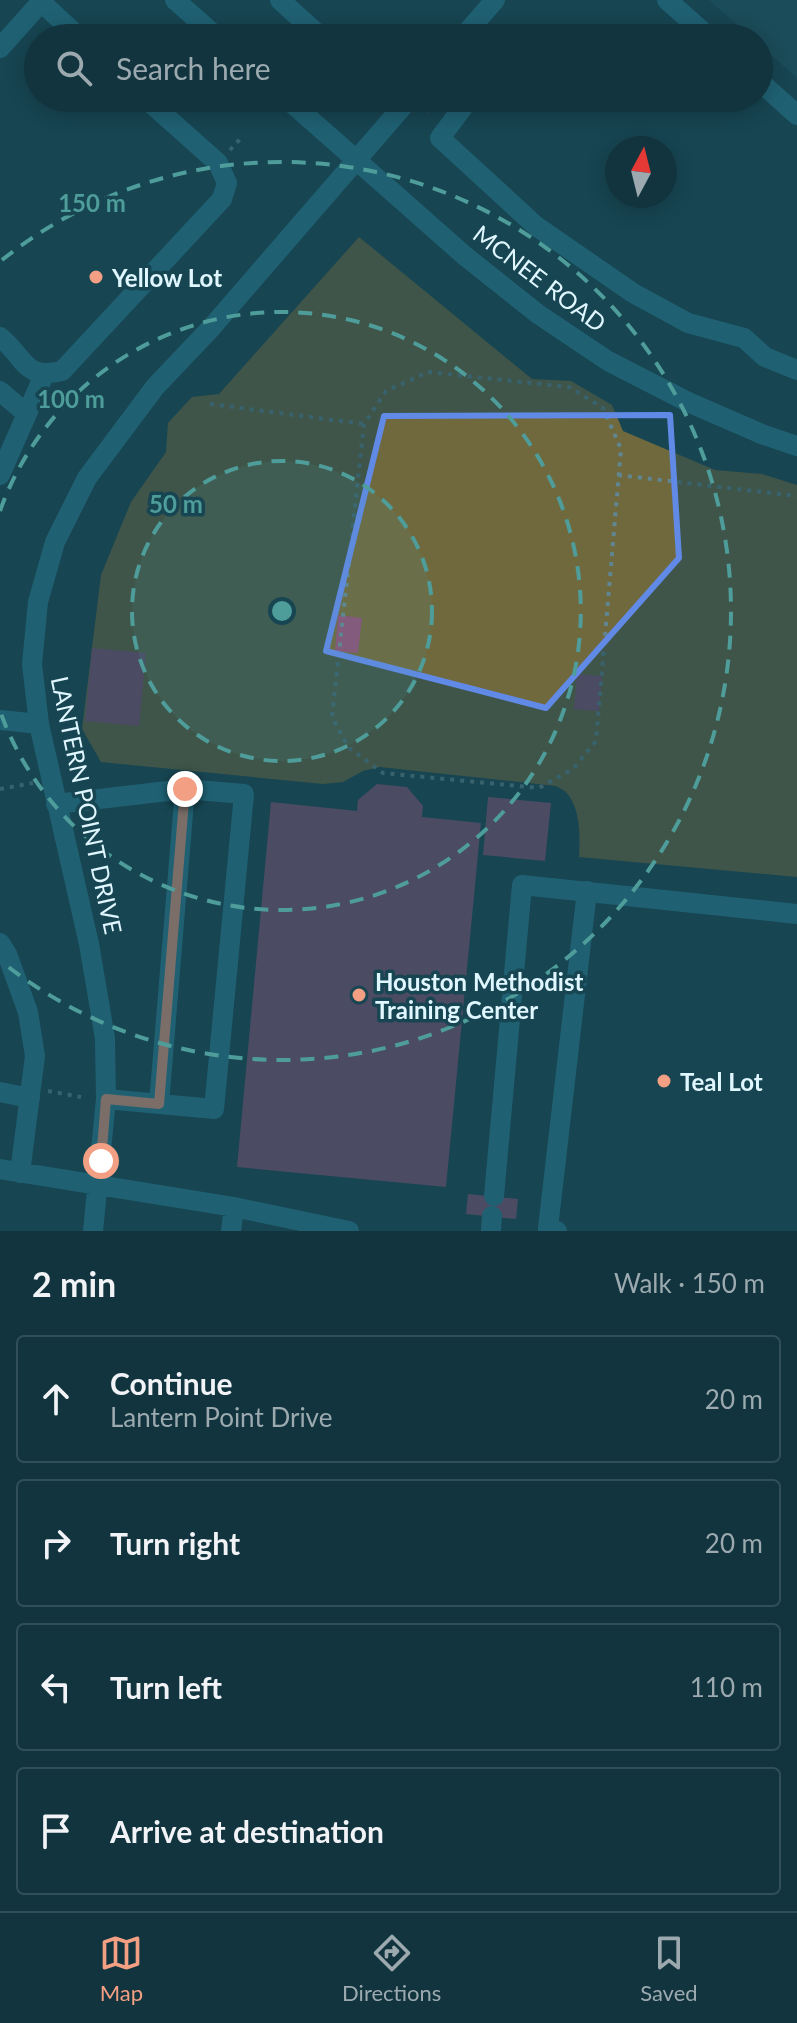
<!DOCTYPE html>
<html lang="en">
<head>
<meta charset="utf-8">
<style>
  :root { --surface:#11343e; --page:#1a3c45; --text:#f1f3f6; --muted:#9caab0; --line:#304f58; --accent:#f39f83 }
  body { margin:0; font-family:Lato,sans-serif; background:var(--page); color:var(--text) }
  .compass { position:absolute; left:605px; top:136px; width:72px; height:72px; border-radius:50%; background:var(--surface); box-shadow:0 4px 20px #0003; rotate:7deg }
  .stop { position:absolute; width:24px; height:24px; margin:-18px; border:6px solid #f39f83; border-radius:50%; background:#fff }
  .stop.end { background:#f39f83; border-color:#fff; box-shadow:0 2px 8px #0008 }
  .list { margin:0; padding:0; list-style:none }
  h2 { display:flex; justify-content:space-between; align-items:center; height:104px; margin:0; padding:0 32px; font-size:34px }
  h2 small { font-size:26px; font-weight:400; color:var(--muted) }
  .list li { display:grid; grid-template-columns:52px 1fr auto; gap:24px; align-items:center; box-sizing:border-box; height:128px; margin:0 16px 16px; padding:0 16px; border:2px solid var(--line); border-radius:8px }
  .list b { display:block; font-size:30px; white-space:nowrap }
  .list p { margin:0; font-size:26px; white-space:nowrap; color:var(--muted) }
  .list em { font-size:26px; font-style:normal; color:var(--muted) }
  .icon { flex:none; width:44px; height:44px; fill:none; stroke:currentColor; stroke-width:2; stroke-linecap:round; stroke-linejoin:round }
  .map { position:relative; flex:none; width:797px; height:1231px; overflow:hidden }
  .search { position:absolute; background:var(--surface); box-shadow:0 4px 20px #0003; left:24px; right:24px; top:24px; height:88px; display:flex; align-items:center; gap:20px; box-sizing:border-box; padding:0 28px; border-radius:44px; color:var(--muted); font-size:30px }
  .sheet { height:680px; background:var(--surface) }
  nav { display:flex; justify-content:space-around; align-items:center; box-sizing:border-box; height:112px; border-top:2px solid var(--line); background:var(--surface); font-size:22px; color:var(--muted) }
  nav a { display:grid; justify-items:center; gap:4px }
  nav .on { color:var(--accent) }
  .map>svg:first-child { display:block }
  .built { fill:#205463 }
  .green { fill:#70693e }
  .building { fill:#8a5279 }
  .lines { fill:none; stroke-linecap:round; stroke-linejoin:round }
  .path { stroke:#608691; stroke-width:4; stroke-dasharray:4 6; stroke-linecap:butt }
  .minor { stroke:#29839b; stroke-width:20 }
  .route { stroke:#f39f83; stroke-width:10 }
  .marked { fill:none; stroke:#6189e6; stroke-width:6; stroke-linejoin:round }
  .ring { fill:none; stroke:#4e9d9a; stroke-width:4; stroke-dasharray:14 10 }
  .poi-dot { fill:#f39f83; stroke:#174552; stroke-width:3 }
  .labels { text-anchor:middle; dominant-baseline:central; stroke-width:7; stroke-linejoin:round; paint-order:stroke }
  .poi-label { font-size:24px; font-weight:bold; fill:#e0f7ff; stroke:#174552; text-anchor:start }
  .street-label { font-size:24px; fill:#e0f7ff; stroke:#174552 }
  .centre { fill:#4e9d9a; stroke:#174552; stroke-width:4 }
  .ring-label { font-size:24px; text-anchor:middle; font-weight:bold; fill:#4e9d9a; stroke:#174552; stroke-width:7; stroke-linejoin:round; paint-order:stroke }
</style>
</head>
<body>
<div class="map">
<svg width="797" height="1231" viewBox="0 0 797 1231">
  <rect width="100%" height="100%" fill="#174552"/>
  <path class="built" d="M709,0H797V78L759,44V38H752Z"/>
  <path class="green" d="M359,237L532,379L571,381L612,405L623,431L715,470L762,474L797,485V877L579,857C580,837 581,810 567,793C564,790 560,788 556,786L380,767L363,771L343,782L323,784L101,762L82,729L101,575L131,502L166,452L168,423L192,397L219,394Z"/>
  <path class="building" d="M409,98H441L429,113Z
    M338,615L362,618L358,653L335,651Z
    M92,648L146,653L139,726L85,721Z
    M577,674L602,676L599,711L574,709Z
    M377,784L407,787L423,806L422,817L481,823L446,1187L237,1167L271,802L357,811L358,800Z
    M488,797L551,803L545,861L483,855Z
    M468,1194L518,1199L516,1219L466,1214Z"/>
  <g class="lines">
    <path class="path" d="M230,150L242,137
      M428,372L569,387L603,408L621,449L596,741L573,769L539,788L383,773L348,747L332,717L364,424L386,391Z
      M210,404L364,424
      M618,475L797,496
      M0,789L33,783
      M48,1091L81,1097"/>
    <path class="minor" d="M175,0L218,38
      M280,0L322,38
      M667,0L710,38
      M462,38L495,0
      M0,48L41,2L80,38
      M759,81L797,115
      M286,98L465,256L538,314L608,361L688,402L764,435L797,446
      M467,98L469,99L440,138L536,226L633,293L688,323L744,338L765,357L797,370
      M0,337C26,358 23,380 62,371L222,199L227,183L218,163L145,98
      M0,391L27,414
      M0,475L44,375
      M0,720L39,724
      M56,804L185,789L244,794L214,1109L106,1099
      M0,943L7,954L28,1012L35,1056L20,1173
      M0,1092L30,1098
      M159,1104L185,789
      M0,1169L234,1207L349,1231
      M494,1196L522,885L797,914
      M93,1231L106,1099L105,1038L89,944L39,724L32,664L38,602L55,542L87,478L155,387L211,328L410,98
      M231,1231L234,1207
      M491,1231L492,1216
      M557,1231L548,1228L587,891"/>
  </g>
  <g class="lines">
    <path class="route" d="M101,1161L106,1099L159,1104L185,789"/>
  </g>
  <path d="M0 0H797V1231H0ZM670,415L679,558L546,708L326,651L384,416Z" fill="#174552" fill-opacity=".55" fill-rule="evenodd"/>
  <path class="marked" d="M670,415L679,558L546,708L326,651L384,416Z"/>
  <circle cx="282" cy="611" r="150" fill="#4e9d9a" fill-opacity=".12"/>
  <g class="ring">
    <circle cx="282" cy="611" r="150"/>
    <path d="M0 511A299 299 0 1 1 0 711"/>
    <path d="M2 260A449 449 0 1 1 2 962"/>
  </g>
  <g class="poi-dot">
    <circle cx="96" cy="277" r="8"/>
    <circle cx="359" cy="995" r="8"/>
    <circle cx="664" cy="1081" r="8"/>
  </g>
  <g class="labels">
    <g class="poi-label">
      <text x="112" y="277">Yellow Lot</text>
      <text x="375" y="981">Houston Methodist<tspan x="375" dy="28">Training Center</tspan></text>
      <text x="680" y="1081">Teal Lot</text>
    </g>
    <g class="street-label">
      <text transform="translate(540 278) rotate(37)">MCNEE ROAD</text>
      <text transform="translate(87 805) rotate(78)">LANTERN POINT DRIVE</text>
    </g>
  </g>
  <circle cx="282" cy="611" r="12" class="centre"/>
  <g class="ring-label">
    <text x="92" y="212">150 m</text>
    <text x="71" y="408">100 m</text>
    <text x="176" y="513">50 m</text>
  </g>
</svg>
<svg class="compass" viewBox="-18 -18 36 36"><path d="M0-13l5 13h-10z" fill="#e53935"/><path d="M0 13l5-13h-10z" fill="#9caab0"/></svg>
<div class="stop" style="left:101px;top:1161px"></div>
<div class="stop end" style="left:185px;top:789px"></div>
<div class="search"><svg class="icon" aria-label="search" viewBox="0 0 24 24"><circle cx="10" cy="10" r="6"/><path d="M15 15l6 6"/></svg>Search here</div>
</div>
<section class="sheet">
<h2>2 min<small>Walk · 150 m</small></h2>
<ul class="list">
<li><svg class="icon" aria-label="ahead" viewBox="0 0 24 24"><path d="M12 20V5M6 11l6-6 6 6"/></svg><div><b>Continue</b><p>Lantern Point Drive</p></div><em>20 m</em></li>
<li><svg class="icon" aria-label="right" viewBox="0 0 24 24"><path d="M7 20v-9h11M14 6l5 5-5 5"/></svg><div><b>Turn right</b></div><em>20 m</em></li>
<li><svg class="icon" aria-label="left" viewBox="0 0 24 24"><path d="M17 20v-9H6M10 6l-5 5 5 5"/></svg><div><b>Turn left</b></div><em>110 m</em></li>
<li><svg class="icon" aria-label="arrive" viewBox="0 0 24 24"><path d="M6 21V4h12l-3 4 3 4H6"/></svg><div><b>Arrive at destination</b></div></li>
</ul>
</section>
<nav>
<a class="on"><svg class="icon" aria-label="map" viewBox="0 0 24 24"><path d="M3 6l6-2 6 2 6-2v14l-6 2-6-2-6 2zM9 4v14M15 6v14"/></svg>Map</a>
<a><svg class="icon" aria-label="directions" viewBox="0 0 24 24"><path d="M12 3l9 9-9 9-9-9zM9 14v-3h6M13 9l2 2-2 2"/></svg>Directions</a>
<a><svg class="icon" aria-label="saved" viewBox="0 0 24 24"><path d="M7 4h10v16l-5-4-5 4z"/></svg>Saved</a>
</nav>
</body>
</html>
